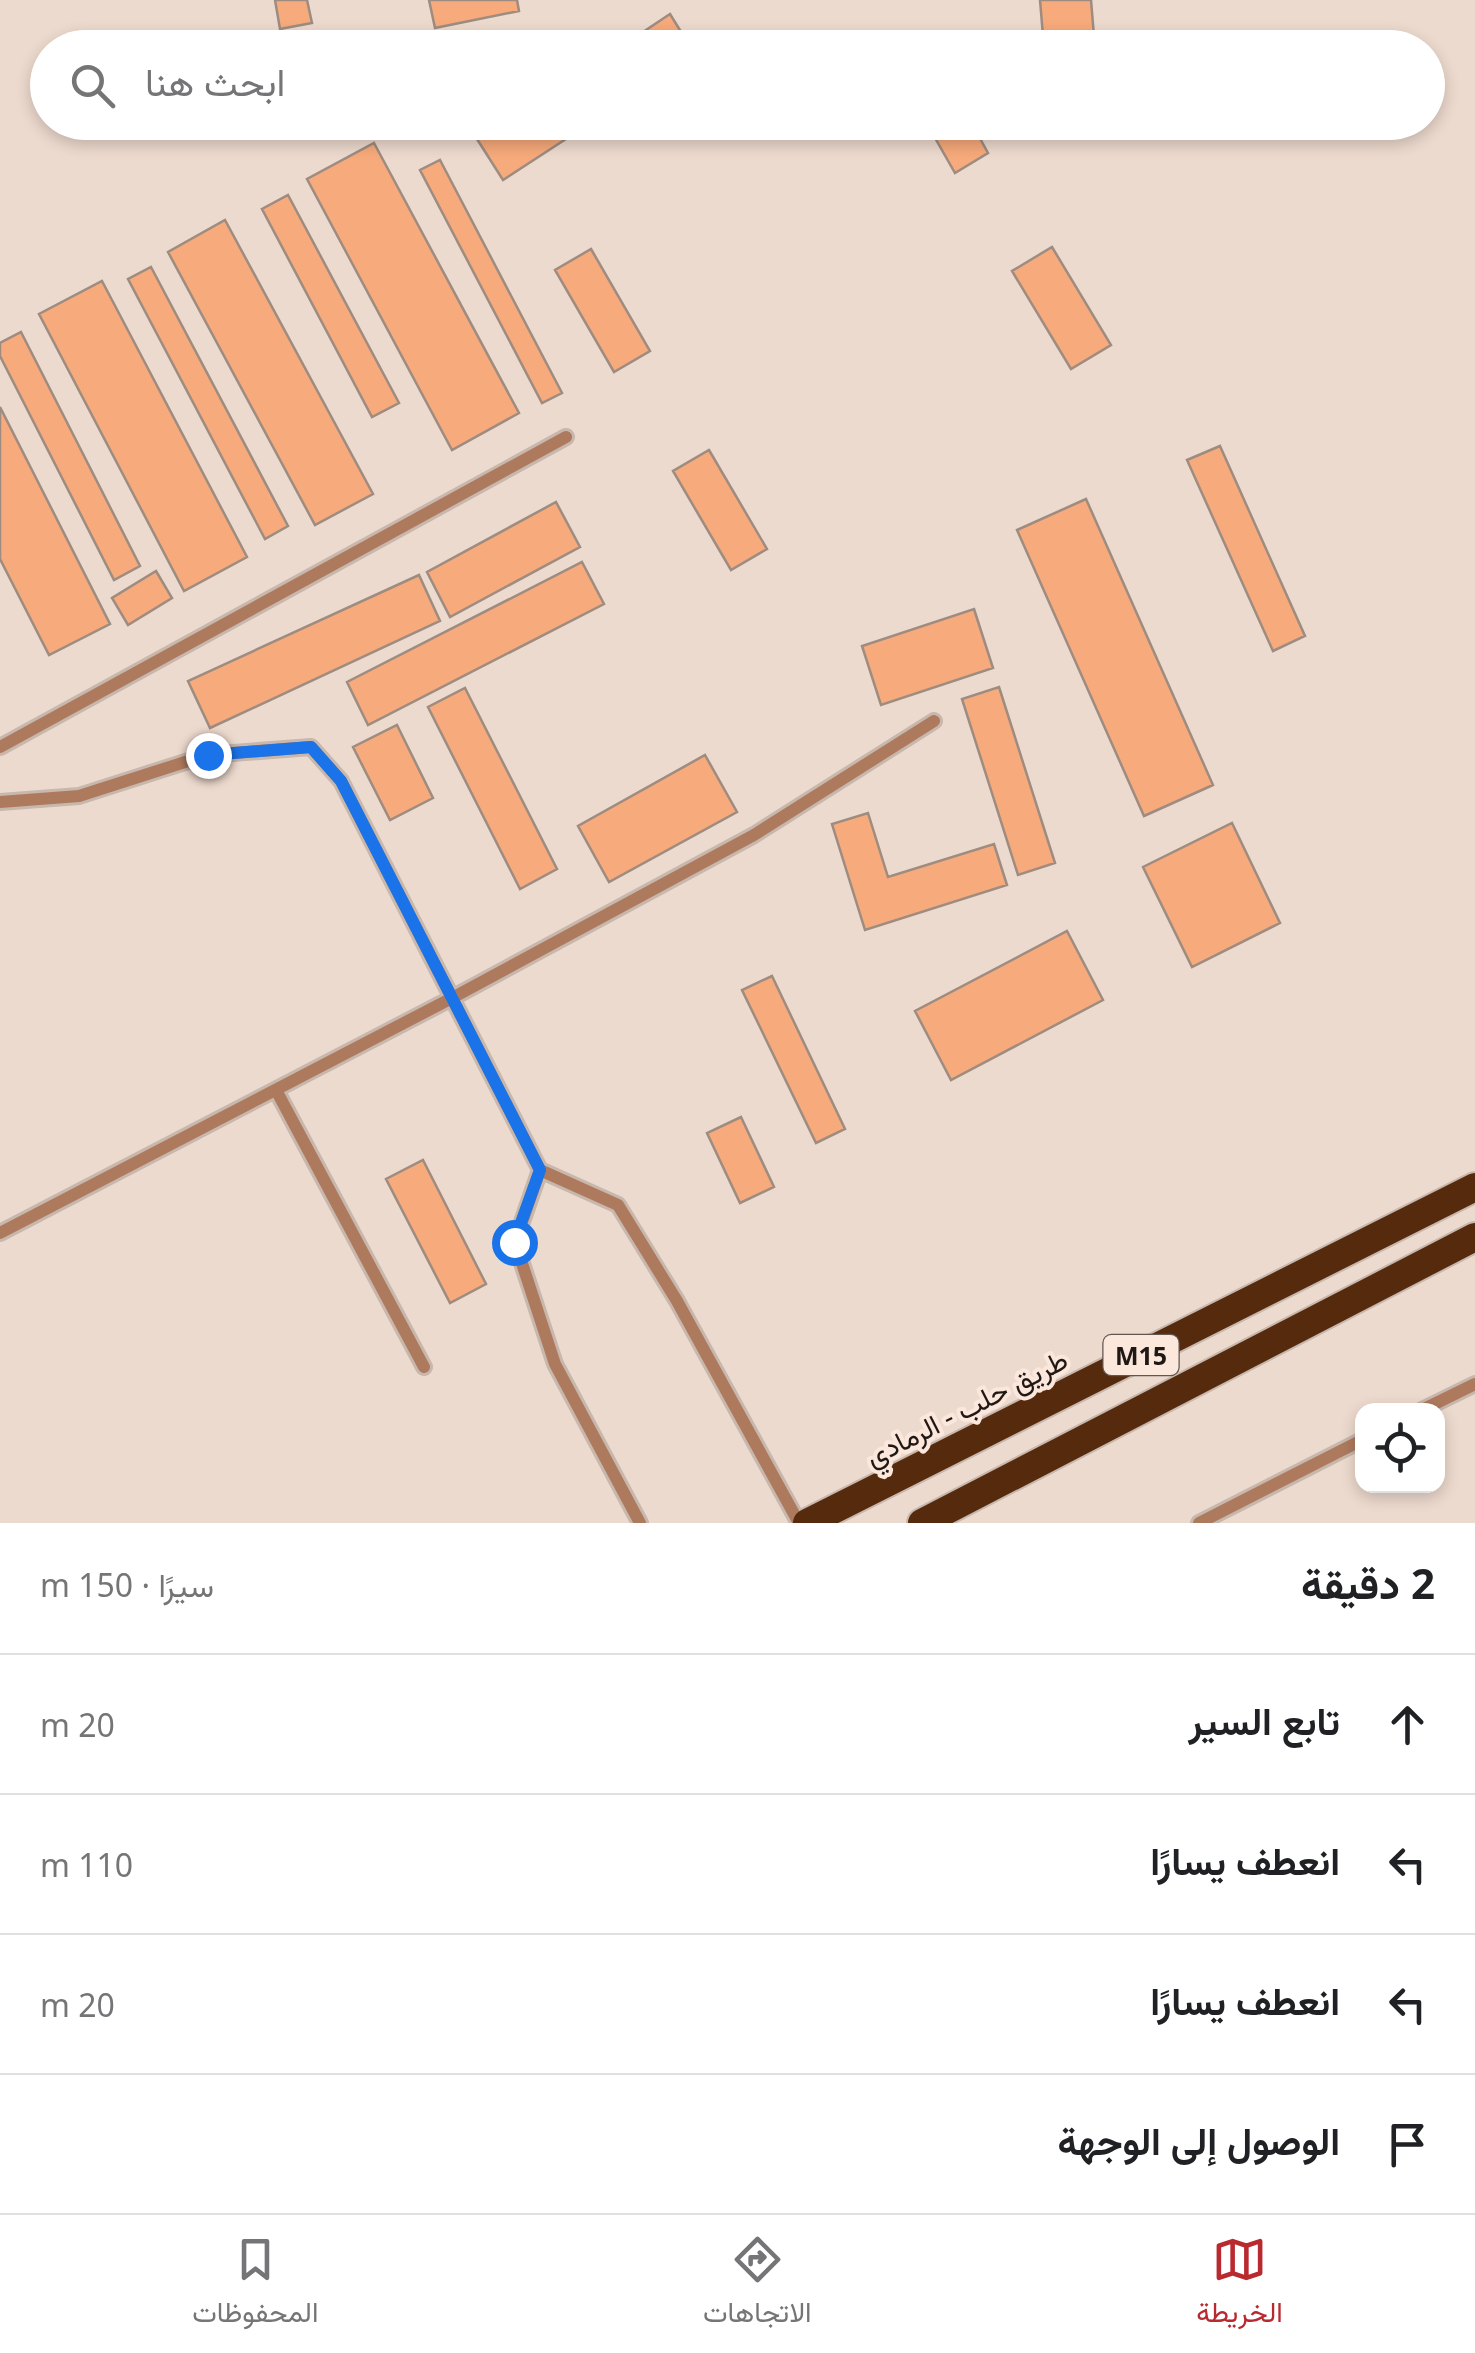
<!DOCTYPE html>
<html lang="ar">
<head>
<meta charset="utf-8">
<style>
  :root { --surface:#fff; --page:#f6f6f6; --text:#202124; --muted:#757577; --line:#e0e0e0; --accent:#b92930 }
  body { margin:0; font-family:"Noto Sans",Vazirmatn,sans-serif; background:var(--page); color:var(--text); direction:rtl }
  .controls { position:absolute; right:30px; bottom:30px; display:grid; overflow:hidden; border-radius:20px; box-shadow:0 5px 15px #0003 }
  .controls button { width:90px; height:90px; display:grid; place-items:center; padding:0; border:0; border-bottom:2px solid var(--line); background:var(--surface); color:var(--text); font:50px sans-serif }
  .stop { position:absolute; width:30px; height:30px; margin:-22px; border:8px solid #1a73e8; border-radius:50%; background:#fff }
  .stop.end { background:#1a73e8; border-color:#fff; box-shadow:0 2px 10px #0008 }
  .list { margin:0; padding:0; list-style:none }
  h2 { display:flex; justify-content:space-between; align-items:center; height:130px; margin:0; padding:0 40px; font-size:42px }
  h2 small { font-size:32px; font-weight:400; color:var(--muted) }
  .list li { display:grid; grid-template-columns:65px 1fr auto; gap:30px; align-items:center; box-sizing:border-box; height:140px; padding:0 40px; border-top:2px solid var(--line) }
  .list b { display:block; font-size:38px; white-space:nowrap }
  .list em { font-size:32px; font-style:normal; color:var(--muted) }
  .icon { flex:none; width:55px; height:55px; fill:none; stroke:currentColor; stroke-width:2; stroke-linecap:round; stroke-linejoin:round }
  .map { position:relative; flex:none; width:1475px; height:1523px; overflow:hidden; direction:ltr }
  .search { position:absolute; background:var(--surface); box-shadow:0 5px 15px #0003; left:30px; right:30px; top:30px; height:110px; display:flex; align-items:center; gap:25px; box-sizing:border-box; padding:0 35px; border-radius:55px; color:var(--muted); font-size:38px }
  .sheet { height:690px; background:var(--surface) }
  nav { display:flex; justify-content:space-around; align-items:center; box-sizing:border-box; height:140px; border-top:2px solid var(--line); background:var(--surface); font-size:28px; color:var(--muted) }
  nav a { display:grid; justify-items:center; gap:5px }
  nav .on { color:var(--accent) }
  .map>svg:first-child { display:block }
  .building { fill:#f7aa7b; stroke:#9e8c81; stroke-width:2.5 }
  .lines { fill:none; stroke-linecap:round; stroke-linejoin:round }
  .service-casing { stroke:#c8b7ad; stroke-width:18 }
  .trunk-casing { stroke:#c8b7ad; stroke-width:32 }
  .service { stroke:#ae7a5e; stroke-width:12 }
  .trunk { stroke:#562a0c; stroke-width:28 }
  .route { stroke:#1a73e8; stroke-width:12 }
  .labels { text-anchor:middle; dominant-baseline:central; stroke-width:8; stroke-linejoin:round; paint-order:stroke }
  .shield { fill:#fbe7db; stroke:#615650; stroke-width:2.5 }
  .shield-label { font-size:25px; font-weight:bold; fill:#1f1814 }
  .street-label { font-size:28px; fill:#1f1814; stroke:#fbe7db }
</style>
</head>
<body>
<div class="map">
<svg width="1475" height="1523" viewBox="0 0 1475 1523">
  <rect width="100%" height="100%" fill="#eddace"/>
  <path class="building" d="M275,0H307L312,23L280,29Z
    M429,0H517L519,11L435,28Z
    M1040,0H1091L1095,48H1044Z
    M670,14L691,48H619Z
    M503,122H592L503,180L477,139Z
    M926,122H971L988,153L955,173Z
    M374,143L519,413L452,450L307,179Z
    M440,160L562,393L542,403L420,170Z
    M288,195L399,403L372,417L262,209Z
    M225,220L373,494L315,525L168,252Z
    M1052,247L1111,345L1071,369L1012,271Z
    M591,249L650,351L614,372L555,270Z
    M151,267L288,526L265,539L128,279Z
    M102,281L247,557L184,591L39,314Z
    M21,332L140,566L114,580L0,356V343Z
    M0,407L110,624L49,655L0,559Z
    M1220,446L1305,636L1273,651L1187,460Z
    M709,450L767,549L731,570L673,471Z
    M1086,499L1213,785L1144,816L1017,530Z
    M556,502L580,547L450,617L427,572Z
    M582,562L604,604L368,725L347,682Z
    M156,571L172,598L128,625L112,598Z
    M419,575L440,621L210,728L188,681Z
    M974,609L993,668L881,705L862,646Z
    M999,687L1055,863L1018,875L962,699Z
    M465,688L557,869L520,889L428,707Z
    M397,725L433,798L390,820L353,747Z
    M705,755L737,812L609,882L578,826Z
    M868,813L888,877L994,844L1007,885L865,930L832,824Z
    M1232,823L1280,923L1192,967L1143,867Z
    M1067,931L1103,1000L951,1080L915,1011Z
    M772,976L845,1129L816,1143L742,990Z
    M741,1117L774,1187L740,1203L707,1133Z
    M423,1160L486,1284L450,1303L386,1179Z"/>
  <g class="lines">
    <defs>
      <path id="service" d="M0,747L566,437
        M0,802L79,796L207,755L311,747L341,781L540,1170L618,1205L677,1301L799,1523
        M276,1090L424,1367
        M540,1170L515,1242L555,1364L640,1523
        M0,1233L452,998L754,835L934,721
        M1422,1410L1475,1384
        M1199,1523L1362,1440"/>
      <path id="trunk" d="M807,1523L1475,1187
        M922,1523L1475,1237"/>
    </defs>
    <use href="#service" class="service-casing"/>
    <use href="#trunk" class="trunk-casing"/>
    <use href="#service" class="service"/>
    <use href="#trunk" class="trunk"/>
  </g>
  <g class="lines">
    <path class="route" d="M208,755L311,747L341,781L540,1170L514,1242"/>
  </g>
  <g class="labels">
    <rect class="shield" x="1103.5" y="1335" width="75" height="40" rx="8"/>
    <g class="shield-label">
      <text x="1141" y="1355">M15</text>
    </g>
    <g class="street-label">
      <text transform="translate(966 1407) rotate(-27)">طريق حلب - الرمادي</text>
    </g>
  </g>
</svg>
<div class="controls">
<button><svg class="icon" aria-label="locate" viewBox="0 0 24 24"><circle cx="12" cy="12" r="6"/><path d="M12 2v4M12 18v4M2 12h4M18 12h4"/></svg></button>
</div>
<div class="stop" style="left:514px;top:1242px"></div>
<div class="stop end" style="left:208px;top:755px"></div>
<div class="search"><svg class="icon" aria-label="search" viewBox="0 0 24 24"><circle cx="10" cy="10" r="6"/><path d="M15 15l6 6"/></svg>ابحث هنا</div>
</div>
<section class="sheet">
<h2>2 دقيقة<small>سيرًا · 150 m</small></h2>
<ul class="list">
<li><svg class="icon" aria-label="ahead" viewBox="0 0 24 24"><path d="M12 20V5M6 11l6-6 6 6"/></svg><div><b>تابع السير</b></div><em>20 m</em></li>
<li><svg class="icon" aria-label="left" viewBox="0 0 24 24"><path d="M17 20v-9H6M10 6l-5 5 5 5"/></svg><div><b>انعطف يسارًا</b></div><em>110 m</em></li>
<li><svg class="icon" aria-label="left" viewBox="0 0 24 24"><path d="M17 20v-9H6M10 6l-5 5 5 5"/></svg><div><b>انعطف يسارًا</b></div><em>20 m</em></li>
<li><svg class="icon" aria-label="arrive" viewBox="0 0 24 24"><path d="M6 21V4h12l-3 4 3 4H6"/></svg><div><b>الوصول إلى الوجهة</b></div></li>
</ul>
</section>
<nav>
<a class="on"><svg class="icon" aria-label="map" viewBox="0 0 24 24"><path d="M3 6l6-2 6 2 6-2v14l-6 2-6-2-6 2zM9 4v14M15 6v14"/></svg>الخريطة</a>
<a><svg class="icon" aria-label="directions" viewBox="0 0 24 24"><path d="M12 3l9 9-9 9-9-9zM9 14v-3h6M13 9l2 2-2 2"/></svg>الاتجاهات</a>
<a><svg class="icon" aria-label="saved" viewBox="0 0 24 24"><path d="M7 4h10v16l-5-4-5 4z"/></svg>المحفوظات</a>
</nav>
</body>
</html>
